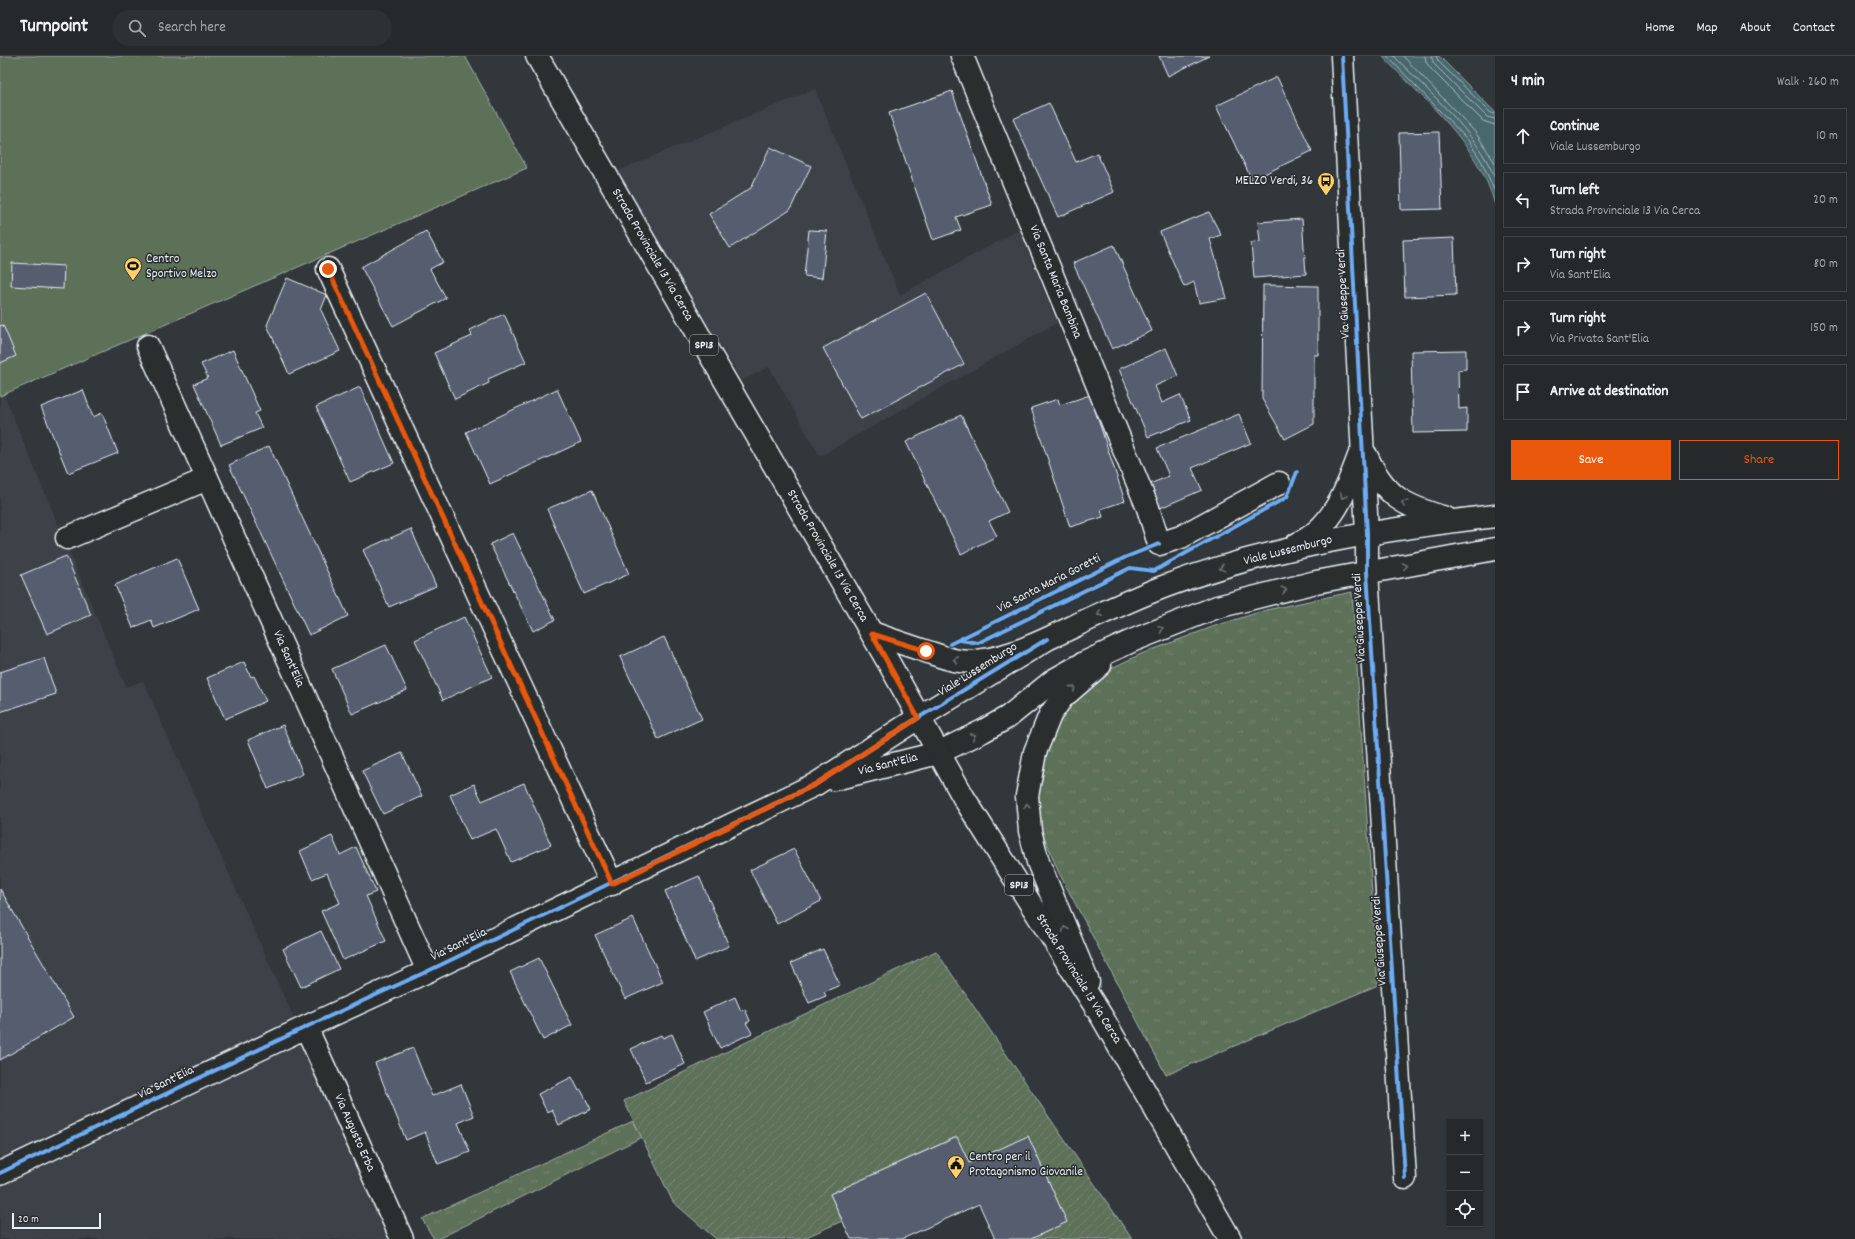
<!DOCTYPE html>
<html lang="en">
<head>
<meta charset="utf-8">
<style>
  :root { --surface:#26292c; --page:#2e3134; --text:#f1f3f6; --muted:#a4a6a9; --line:#424548; --accent:#ea580c }
  body { margin:0; font-family:Dekko,sans-serif; background:var(--page); color:var(--text) }
  .controls { position:absolute; right:12px; bottom:12px; display:grid; overflow:hidden; border-radius:0px; box-shadow:0 1px 3px #0004 }
  .controls button { width:36px; height:36px; display:grid; place-items:center; padding:0; border:0; border-bottom:1px solid var(--line); background:var(--surface); color:var(--text); font:20px sans-serif }
  .scale { position:absolute; left:12px; bottom:10px; width:89px; box-sizing:border-box; padding-left:4px; border:2px solid #e8f1f8; border-top:0; font-size:11px; line-height:14px; white-space:nowrap; color:#e8f1f8; -webkit-text-stroke:3px #2a2d2e; paint-order:stroke }
  .stop { position:absolute; width:12px; height:12px; margin:-9px; border:3px solid #ea580c; border-radius:50%; background:#fff }
  .stop.end { background:#ea580c; border-color:#fff; box-shadow:0 1px 4px #0008 }
  .list { margin:0; padding:0; list-style:none }
  h2 { display:flex; justify-content:space-between; align-items:center; height:52px; margin:0; padding:0 16px; font-size:17px }
  h2 small { font-size:13px; font-weight:400; color:var(--muted) }
  .list li { display:grid; grid-template-columns:26px 1fr auto; gap:12px; align-items:center; box-sizing:border-box; height:56px; margin:0 8px 8px; padding:0 8px; border:1px solid var(--line); border-radius:0px }
  .list b { display:block; font-size:15px; white-space:nowrap }
  .list p { margin:0; font-size:13px; white-space:nowrap; color:var(--muted) }
  .list em { font-size:13px; font-style:normal; color:var(--muted) }
  .actions { display:flex; gap:8px; padding:12px 16px }
  .actions a { flex:1; padding:9px 0; border:1px solid var(--accent); border-radius:0px; text-align:center; font-size:14px; color:var(--accent) }
  .actions .main { background:var(--accent); color:#fff }
  .icon { flex:none; width:22px; height:22px; fill:none; stroke:currentColor; stroke-width:2; stroke-linecap:round; stroke-linejoin:round }
  .map { position:relative; flex:none; width:1495px; height:1183px; overflow:hidden }
  header { display:flex; align-items:center; gap:24px; box-sizing:border-box; height:56px; padding:0 20px; background:var(--surface); border-bottom:1px solid var(--line) }
  header strong { font-size:19px }
  nav { display:flex; gap:22px; margin-inline-start:auto; font-size:14px }
  .search { width:280px; height:36px; background:var(--page); display:flex; align-items:center; gap:10px; box-sizing:border-box; padding:0 14px; border-radius:22px; color:var(--muted); font-size:15px }
  main { display:flex }
  aside { flex:1; background:var(--surface) }
  .map>svg:first-child { display:block }
  .built { fill:#3c424a }
  .grass { fill:url(#grass-tufts); stroke:#a2b0a8 }
  .garden { fill:url(#garden-furrows); stroke:#a2b0a8 }
  .pitch { fill:#5d6f58; stroke:#a2b0a8 }
  .water { fill:#4a676e; stroke:#899ea5 }
  .lines { fill:none; stroke-linecap:round; stroke-linejoin:round }
  .shore { stroke:#a9bac1; stroke-width:1 }
  .building { fill:#545d6e; stroke:#e8f1f8 }
  .minor-casing { stroke:#e8f1f8; stroke-width:25 }
  .major-casing { stroke:#e8f1f8; stroke-width:25 }
  .minor { stroke:#2a2d2e; stroke-width:22 }
  .major { stroke:#2a2d2e; stroke-width:22 }
  .cycleway-casing { stroke:#2a2d2e; stroke-width:6 }
  .cycleway { stroke:#6dadf4; stroke-width:4 }
  .oneway { stroke:#6c7275 }
  .route { stroke:#ea580c; stroke-width:5 }
  .labels { text-anchor:middle; dominant-baseline:central; stroke-width:3; stroke-linejoin:round; paint-order:stroke }
  .shield { fill:#2a2d2e; stroke:#afb6bb; stroke-width:1 }
  .shield-label { font-size:12px; font-weight:bold; fill:#e8f1f8 }
  .poi-label { font-size:13px; fill:#e8f1f8; stroke:#2a2d2e; text-anchor:start }
  .street-label { font-size:13px; fill:#e8f1f8; stroke:#2a2d2e }
</style>
</head>
<body>
<header>
<strong>Turnpoint</strong>
<div class="search"><svg class="icon" aria-label="search" viewBox="0 0 24 24"><circle cx="10" cy="10" r="6"/><path d="M15 15l6 6"/></svg>Search here</div>
<nav><a>Home</a><a>Map</a><a>About</a><a>Contact</a></nav>
</header>
<main>
<div class="map">
<svg width="1495" height="1183" viewBox="0 0 1495 1183">
  <defs>
    <pattern id="grass-tufts" width="24" height="20" patternUnits="userSpaceOnUse"><rect width="24" height="20" fill="#5d6f58"/><path d="M3 7l-1-3M5 7V3M7 7l1-3M15 17l-1-3M17 17v-4M19 17l1-3" fill="none" stroke="#748471"/></pattern>
    <pattern id="garden-furrows" width="10" height="10" patternUnits="userSpaceOnUse"><rect width="10" height="10" fill="#5d6f58"/><path d="M-1 1l2-2M0 10L10 0M9 11l2-2" fill="none" stroke="#748471"/></pattern>
  </defs>
  <rect width="100%" height="100%" fill="#32373b"/>
  <filter id="ink" filterUnits="userSpaceOnUse"><feTurbulence type="fractalNoise" baseFrequency=".025" numOctaves="2"/><feDisplacementMap in="SourceGraphic" scale="8" xChannelSelector="R" yChannelSelector="G"/><feConvolveMatrix kernelMatrix="1 2 1 2 8 2 1 2 1" color-interpolation-filters="sRGB"/></filter>
  <g filter="url(#ink)">
    <path class="built" d="M815,33L900,239L1019,174L1057,267L820,400L769,311L742,325L615,116Z
      M4,339L126,631L143,625L392,1183H0V340Z"/>
    <path class="grass" d="M1352,536L1378,929L1166,1019L1058,815L1040,770L1036,718L1062,655L1101,617L1141,598L1215,570L1266,554Z
      M633,1065L642,1081L438,1183H434L422,1163Z"/>
    <path class="garden" d="M936,895L1132,1183H1031L1067,1166L1028,1080L969,1107L956,1081L830,1138L842,1165L802,1183H716L673,1146L624,1045Z"/>
    <path class="pitch" d="M0,0H465L527,112L0,340Z"/>
    <path class="water" d="M1382,0H1439L1495,56V149C1479,88 1424,44 1382,0Z"/>
    <g class="lines">
      <path class="shore" d="M1387,0L1468,84L1482,106L1495,136
        M1394,0C1429,37 1476,75 1495,122
        M1403,0L1476,77L1495,107
        M1425,0L1426,6L1430,12L1483,65L1495,69
        M1431,0L1434,8L1487,61L1495,63
        M1436,0L1438,5L1491,57L1495,58"/>
    </g>
    <path class="building" d="M1159,0H1209L1168,20Z
      M1277,21L1312,95L1252,124L1216,50Z
      M952,35L992,149L956,161L961,174L933,184L889,57Z
      M1049,47L1076,106L1097,97L1114,136L1058,161L1013,63Z
      M1439,76L1442,153L1401,154L1399,77Z
      M770,91L811,110L790,154L730,192L709,158L751,132Z
      M1209,156L1221,179L1210,183L1227,242L1199,247L1194,226L1184,231L1160,176Z
      M1302,163L1306,218L1254,222L1251,187L1260,186L1258,166Z
      M809,174L827,175L822,222L804,220Z
      M426,175L443,206L430,213L446,242L393,270L361,211Z
      M1454,182L1456,239L1405,241L1403,184Z
      M1114,189L1152,275L1112,293L1073,207Z
      M12,207L64,210L63,233L11,230Z
      M287,222L327,239L321,254L340,295L289,318L267,269Z
      M1263,229L1318,230V299H1314V368L1285,383L1262,343Z
      M926,237L964,308L861,363L823,292Z
      M504,258L526,306L488,323L489,327L455,343L434,297L472,280L470,274Z
      M3,269L16,300L0,307V270Z
      M1166,292L1178,320L1155,330L1162,347L1180,339L1191,364L1148,381L1119,313Z
      M233,294L260,355L255,357L262,372L221,389L194,328L208,322L201,308Z
      M1466,294V313L1458,314L1459,353L1467,352V376L1413,377L1411,295Z
      M360,331L394,407L350,426L316,351Z
      M557,333L581,386L490,428L466,376Z
      M83,334L93,361L102,357L118,397L68,417L41,351Z
      M1090,339L1125,445L1101,453L1103,461L1070,471L1031,352L1058,343L1060,349Z
      M1239,358L1251,387L1192,412L1202,434L1160,452L1150,428L1169,420L1157,392Z
      M961,359L1008,456L989,465L997,480L961,498L906,386Z
      M269,390L348,560L309,579L229,409Z
      M592,434L629,518L584,538L547,453Z
      M411,473L436,530L389,551L363,494Z
      M513,477L555,564L533,575L490,488Z
      M66,500L91,559L47,578L21,519Z
      M177,502L199,553L154,572L151,564L133,572L115,529Z
      M464,561L492,621L443,644L415,584Z
      M664,581L702,663L658,683L620,601Z
      M386,589L407,634L352,658L332,613Z
      M44,602L56,638L0,656V616Z
      M244,606L251,621L254,620L266,645L225,663L207,622Z
      M283,669L303,718L268,733L248,684Z
      M402,697L422,740L383,758L362,715Z
      M524,727L551,789L511,806L496,773L470,784L450,739L474,728L482,745Z
      M332,780L340,799L356,791L376,836L366,840L386,885L343,904L321,855L340,847L327,817L312,823L300,795Z
      M794,793L821,845L777,868L750,814Z
      M699,820L729,890L695,905L665,835Z
      M0,833L74,961L0,1004Z
      M633,862L663,926L625,943L595,879Z
      M321,875L339,913L301,931L283,893Z
      M823,893L840,929L824,936L826,940L809,947L791,907Z
      M539,902L572,969L543,984L510,916Z
      M735,941L741,955L745,953L750,965L746,967L752,977L720,992L703,956Z
      M672,978L685,1008L646,1026L631,993L661,979L663,982Z
      M413,992L432,1040L461,1028L474,1060L458,1067L470,1096L438,1108L425,1076L406,1084L375,1007Z
      M572,1021L579,1035L581,1034L591,1053L559,1069L552,1054L547,1056L538,1038Z
      M1028,1080L1067,1166L1031,1183H995L979,1148L902,1183H851L830,1138L957,1081L969,1107Z"/>
    <g class="lines">
      <defs>
        <path id="minor" d="M962,0L1148,452L1159,488L1181,481L1279,427
          M1342,0L1367,477V516L1405,1122
          M328,213L612,828
          M148,290L428,915
          M1366,399C1385,441 1404,450 1446,462
          M67,482L207,423
          M1297,488C1332,473 1347,433 1359,400
          M872,577C889,583 907,589 925,595C943,601 959,608 978,605C1016,600 1051,581 1085,565C1111,553 1137,541 1163,531C1268,491 1384,473 1495,460
          M834,723L938,697L983,675L1008,661L1054,624L1086,606L1134,584L1217,551L1316,526L1495,493
          M1088,926L1038,806L1030,775L1027,740L1035,696L1050,659L1062,642L1100,609
          M306,971L402,1183
          M0,1117L306,971L428,915L816,728L918,662L1047,583"/>
        <path id="major" d="M537,0L890,609L964,742L1102,961L1230,1183"/>
      </defs>
      <use href="#minor" class="minor-casing"/>
      <use href="#major" class="major-casing"/>
      <use href="#minor" class="minor"/>
      <use href="#major" class="major"/>
      <defs>
        <path id="cycleway" d="M1342,0L1367,477V516L1405,1122
          M960,584L978,587L1130,512L1154,515L1287,441L1297,416
          M950,588L1126,501L1159,488
          M0,1117L306,971L428,915L816,728L918,662L1047,583"/>
      </defs>
      <use href="#cycleway" class="cycleway-casing"/>
      <use href="#cycleway" class="cycleway"/>
    </g>
    <defs><path id="oneway-chevron" d="M-2-3.5L2.5 0L-2 3.5" fill="none" stroke-width="1.6" stroke-linecap="round" stroke-linejoin="round"/></defs>
    <g class="oneway">
      <use href="#oneway-chevron" transform="translate(1343 440) rotate(119)"/>
      <use href="#oneway-chevron" transform="translate(1404 447) rotate(-149)"/>
      <use href="#oneway-chevron" transform="translate(1405 510) rotate(-10)"/>
      <use href="#oneway-chevron" transform="translate(1222 512) rotate(165)"/>
      <use href="#oneway-chevron" transform="translate(1284 534) rotate(-14)"/>
      <use href="#oneway-chevron" transform="translate(1100 558) rotate(155)"/>
      <use href="#oneway-chevron" transform="translate(1161 573) rotate(-21)"/>
      <use href="#oneway-chevron" transform="translate(956 604) rotate(-172)"/>
      <use href="#oneway-chevron" transform="translate(1073 632) rotate(-40)"/>
      <use href="#oneway-chevron" transform="translate(973 680) rotate(-26)"/>
      <use href="#oneway-chevron" transform="translate(1027 750) rotate(-92)"/>
      <use href="#oneway-chevron" transform="translate(1065 873) rotate(-113)"/>
    </g>
  </g>
  <g class="lines" filter="url(#ink)">
    <path class="route" d="M328,213L612,828L816,728L918,662L872,578L926,595"/>
  </g>
  <defs>
    <symbol id="bus-pin" viewBox="-11 -11 22 30"><path d="M0 17L-7.5 6A9.5 9.5 0 1 1 7.5 6Z" fill="#ffd166" stroke="#2a2d2e"/><path d="M-5-6H5V4H4V6H2V4H-2V6H-4V4H-5ZM-3.5-4V0h7V-4ZM-3.5 1.2v1.5H-2V1.2ZM2 1.2v1.5H3.5V1.2Z" fill="#111"/></symbol>
    <symbol id="stadium-pin" viewBox="-11 -11 22 30"><path d="M0 17L-7.5 6A9.5 9.5 0 1 1 7.5 6Z" fill="#ffd166" stroke="#2a2d2e"/><path d="M0-5a6.5 5 0 1 0 0 10a6.5 5 0 1 0 0-10ZM-3.5-1.8h7v3.6h-7Z" fill="#111"/></symbol>
    <symbol id="civic-pin" viewBox="-11 -11 22 30"><path d="M0 17L-7.5 6A9.5 9.5 0 1 1 7.5 6Z" fill="#ffd166" stroke="#2a2d2e"/><path d="M-.6-6.5H3V-4.5H.6V-3L4-1V1h2V6H-6V1h2V-1L-.6-3ZM-1.2 2.5V6h2.4V2.5Z" fill="#111"/></symbol>
  </defs>
  <g fill-rule="evenodd">
    <use href="#bus-pin" x="1316" y="115" width="20" height="27"/>
    <use href="#stadium-pin" x="123" y="200" width="20" height="27"/>
    <use href="#civic-pin" x="946" y="1098" width="20" height="27"/>
  </g>
  <g class="labels">
    <g class="shield">
      <rect x="690" y="279" width="28" height="20" rx="3"/>
      <rect x="1005" y="819" width="28" height="20" rx="3"/>
    </g>
    <g class="shield-label">
      <text x="704" y="289">SP13</text>
      <text x="1019" y="829">SP13</text>
    </g>
    <g class="poi-label">
      <text x="1313" y="125" text-anchor="end">MELZO Verdi, 36</text>
      <text x="146" y="203">Centro<tspan x="146" dy="15">Sportivo Melzo</tspan></text>
      <text x="969" y="1101">Centro per il<tspan x="969" dy="15">Protagonismo Giovanile</tspan></text>
    </g>
    <g class="street-label">
      <text transform="translate(652 199) rotate(60)">Strada Provinciale 13 Via Cerca</text>
      <text transform="translate(1055 226) rotate(68)">Via Santa Maria Bambina</text>
      <text transform="translate(1344 238) rotate(-93)">Via Giuseppe Verdi</text>
      <text transform="translate(1288 495) rotate(-14)">Viale Lussemburgo</text>
      <text transform="translate(827 500) rotate(60)">Strada Provinciale 13 Via Cerca</text>
      <text transform="translate(1049 528) rotate(-27)">Via Santa Maria Goretti</text>
      <text transform="translate(1360 562) rotate(-93)">Via Giuseppe Verdi</text>
      <text transform="translate(288 603) rotate(66)">Via Sant'Elia</text>
      <text transform="translate(978 614) rotate(-32)">Viale Lussemburgo</text>
      <text transform="translate(888 709) rotate(-14)">Via Sant'Elia</text>
      <text transform="translate(1380 885) rotate(-94)">Via Giuseppe Verdi</text>
      <text transform="translate(459 889) rotate(-26)">Via Sant'Elia</text>
      <text transform="translate(1078 923) rotate(58)">Strada Provinciale 13 Via Cerca</text>
      <text transform="translate(166 1027) rotate(-26)">Via Sant'Elia</text>
      <text transform="translate(354 1077) rotate(66)">Via Augusto Erba</text>
    </g>
  </g>
</svg>
<div class="controls">
<button>+</button>
<button>−</button>
<button><svg class="icon" aria-label="locate" viewBox="0 0 24 24"><circle cx="12" cy="12" r="6"/><path d="M12 2v4M12 18v4M2 12h4M18 12h4"/></svg></button>
</div>
<div class="scale">20 m</div>
<div class="stop" style="left:926px;top:595px"></div>
<div class="stop end" style="left:328px;top:213px"></div>
</div>
<aside>
<h2>4 min<small>Walk · 260 m</small></h2>
<ul class="list">
<li><svg class="icon" aria-label="ahead" viewBox="0 0 24 24"><path d="M12 20V5M6 11l6-6 6 6"/></svg><div><b>Continue</b><p>Viale Lussemburgo</p></div><em>10 m</em></li>
<li><svg class="icon" aria-label="left" viewBox="0 0 24 24"><path d="M17 20v-9H6M10 6l-5 5 5 5"/></svg><div><b>Turn left</b><p>Strada Provinciale 13 Via Cerca</p></div><em>20 m</em></li>
<li><svg class="icon" aria-label="right" viewBox="0 0 24 24"><path d="M7 20v-9h11M14 6l5 5-5 5"/></svg><div><b>Turn right</b><p>Via Sant'Elia</p></div><em>80 m</em></li>
<li><svg class="icon" aria-label="right" viewBox="0 0 24 24"><path d="M7 20v-9h11M14 6l5 5-5 5"/></svg><div><b>Turn right</b><p>Via Privata Sant'Elia</p></div><em>150 m</em></li>
<li><svg class="icon" aria-label="arrive" viewBox="0 0 24 24"><path d="M6 21V4h12l-3 4 3 4H6"/></svg><div><b>Arrive at destination</b></div></li>
</ul>
<div class="actions"><a class="main">Save</a><a>Share</a></div>
</aside>
</main>
</body>
</html>
